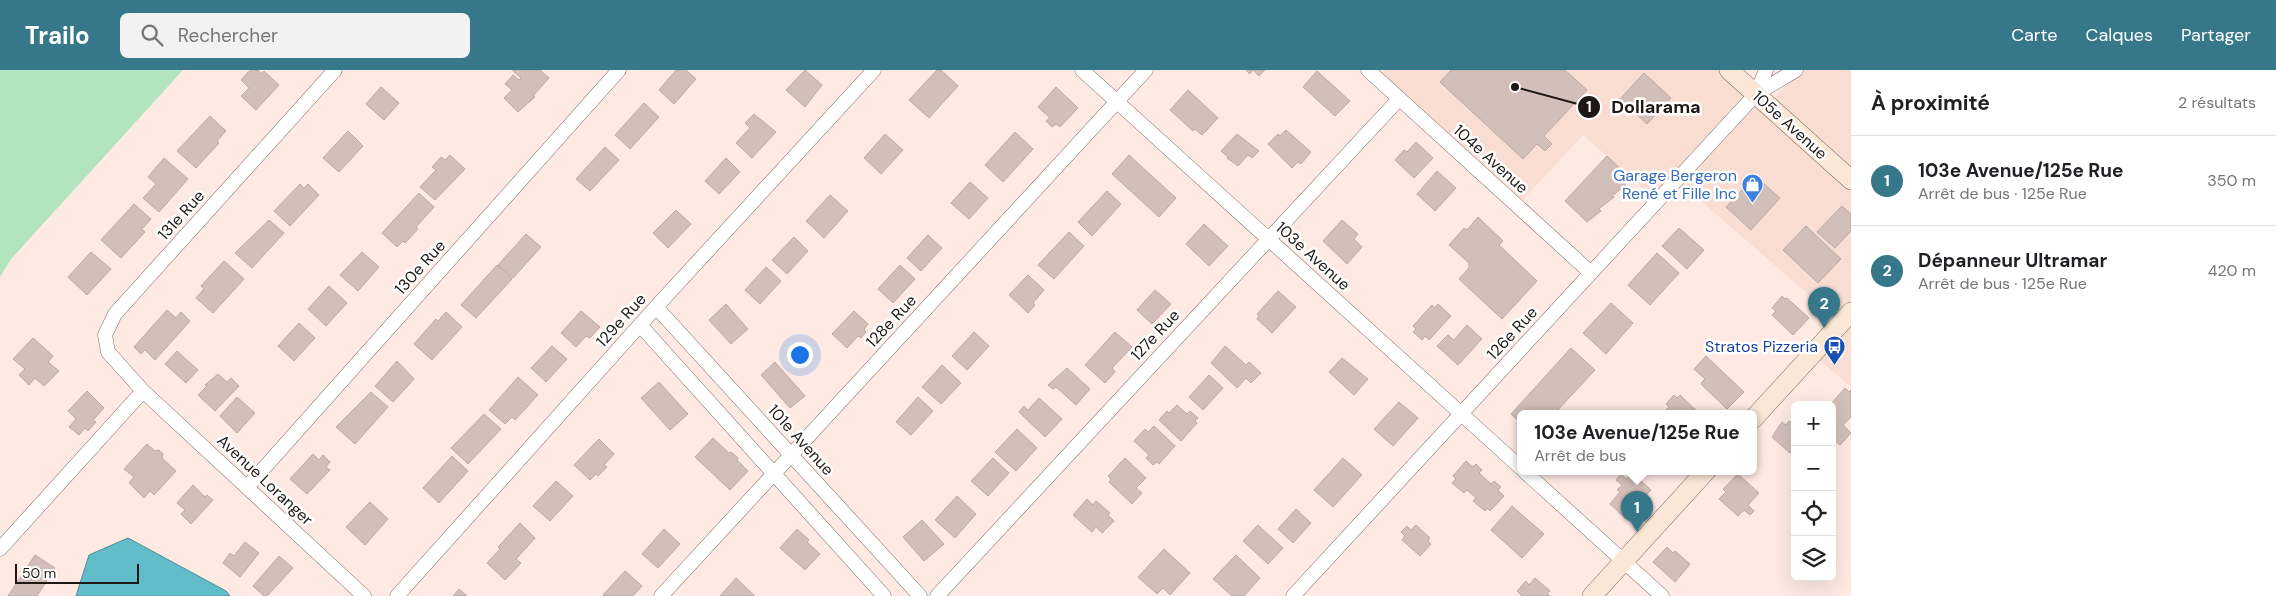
<!DOCTYPE html>
<html lang="fr">
<head>
<meta charset="utf-8">
<style>
  :root { --surface:#fff; --page:#f2f2f2; --text:#202124; --muted:#757577; --line:#e0e0e0; --accent:#36778a }
  body { margin:0; font-family:"DM Sans",sans-serif; background:var(--page); color:var(--text) }
  .controls { position:absolute; right:15px; bottom:15px; display:grid; overflow:hidden; border-radius:8px; box-shadow:0 5px 20px #0002 }
  .controls button { width:45px; height:45px; display:grid; place-items:center; padding:0; border:0; border-bottom:1px solid var(--line); background:var(--surface); color:var(--text); font:25px sans-serif }
  .scale { position:absolute; left:15px; bottom:12px; width:124px; box-sizing:border-box; padding-left:5px; border:2px solid #1e1714; border-top:0; font-size:14px; line-height:18px; white-space:nowrap; color:#1e1714; -webkit-text-stroke:4px #fff; paint-order:stroke }
  .you { position:absolute; left:799px; top:284px; width:18px; height:18px; margin:-12px; border:4px solid #fff; border-radius:50%; background:#1a73e8; box-shadow:0 0 0 8px #1a73e833 }
  .badge { display:grid; place-items:center; width:32px; height:32px; border-radius:50%; background:var(--accent); color:#fff; font-size:16px; font-weight:700 }
  .pin { position:absolute; translate:-50% -41px; filter:drop-shadow(0 1px 2px #0008) }
  .pin::after { content:''; position:absolute; top:26px; width:18px; height:15px; background:inherit; clip-path:polygon(0 0,100% 0,50% 100%) }
  .popup { position:absolute; left:1517px; top:340px; width:240px; height:65px; box-sizing:border-box; display:grid; place-content:center; border-radius:8px; background:var(--surface); filter:drop-shadow(0 1px 4px #0005); font-size:16px; white-space:nowrap; color:var(--muted) }
  .popup b { font-size:19px; color:var(--text) }
  .popup::after { content:''; position:absolute; left:50%; top:100%; margin-left:-10px; border:10px solid transparent; border-top-color:var(--surface) }
  .list { margin:0; padding:0; list-style:none }
  h2 { display:flex; justify-content:space-between; align-items:center; height:65px; margin:0; padding:0 20px; font-size:21px }
  h2 small { font-size:16px; font-weight:400; color:var(--muted) }
  .list li { display:grid; grid-template-columns:32px 1fr auto; gap:15px; align-items:center; box-sizing:border-box; height:90px; padding:0 20px; border-top:1px solid var(--line) }
  .list b { display:block; font-size:19px; white-space:nowrap }
  .list p { margin:0; font-size:16px; white-space:nowrap; color:var(--muted) }
  .list em { font-size:16px; font-style:normal; color:var(--muted) }
  .icon { flex:none; width:28px; height:28px; fill:none; stroke:currentColor; stroke-width:2; stroke-linecap:round; stroke-linejoin:round }
  .map { position:relative; flex:none; width:1851px; height:526px; overflow:hidden }
  header { display:flex; align-items:center; gap:30px; box-sizing:border-box; height:70px; padding:0 25px; background:var(--accent); color:#fff }
  header strong { font-size:24px }
  nav { display:flex; gap:28px; margin-inline-start:auto; font-size:18px }
  .search { width:350px; height:45px; background:var(--page); display:flex; align-items:center; gap:12px; box-sizing:border-box; padding:0 18px; border-radius:8px; color:var(--muted); font-size:19px }
  main { display:flex }
  aside { flex:1; background:var(--surface) }
  .map>svg:first-child { display:block }
  .built { fill:#f9ddd3 }
  .green { fill:#b1e4bf }
  .water { fill:#61bdc9; stroke:#4d8b93 }
  .building { fill:#d3bfba; stroke:#bca9a4 }
  .lines { fill:none; stroke-linecap:round; stroke-linejoin:round }
  .street-casing { stroke:#7c6b64; stroke-width:15 }
  .secondary-casing { stroke:#7c6b64; stroke-width:20 }
  .street { stroke:#fff; stroke-width:14 }
  .secondary { stroke:#fae7d5; stroke-width:19 }
  .labels { text-anchor:middle; dominant-baseline:central; stroke-width:5; stroke-linejoin:round; paint-order:stroke }
  .street-label { font-size:16px; fill:#1e1714; stroke:#fff }
  .shop-label { font-size:16px; fill:#366cbe; stroke:#fff; text-anchor:end }
  .transit-label { font-size:16px; fill:#164399; stroke:#fff; text-anchor:end }
  .leader { fill:none; stroke:#1e1714; stroke-width:2 }
  .callout-dot { fill:#1e1714; stroke:#fff; stroke-width:2 }
  .mark-label { font-size:15px; text-anchor:middle; font-weight:bold; fill:#fff }
  .callout-label { font-size:18px; text-anchor:middle; font-weight:bold; fill:#1e1714; stroke:#fff; stroke-width:5; stroke-linejoin:round; paint-order:stroke }
</style>
</head>
<body>
<header>
<strong>Trailo</strong>
<div class="search"><svg class="icon" aria-label="search" viewBox="0 0 24 24"><circle cx="10" cy="10" r="6"/><path d="M15 15l6 6"/></svg>Rechercher</div>
<nav><a>Carte</a><a>Calques</a><a>Partager</a></nav>
</header>
<main>
<div class="map">
<svg width="1851" height="526" viewBox="0 0 1851 526">
  <rect width="100%" height="100%" fill="#feeae3"/>
  <path class="built" d="M1385,0H1729L1768,35L1800,0H1851V317L1813,284L1841,253L1677,110L1657,131L1583,65L1517,136L1377,9Z"/>
  <path class="green" d="M0,0H183L11,189L0,207Z"/>
  <path class="water" d="M128,468L226,521L230,526H76L89,485Z"/>
  <path class="building" d="M250,0H258L262,4L264,1L279,15L256,40L241,26L249,18L241,10Z
    M512,0H540L549,8L533,26L535,27L518,42L504,28L512,20L505,14L513,5L519,10L521,8Z
    M676,0H686L696,9L674,34L659,20Z
    M805,0L822,15L805,37L786,20Z
    M937,0H941L958,16L929,48L909,30Z
    M1246,0H1265L1259,6L1253,0L1250,4Z
    M1451,0H1565L1587,20L1544,66L1552,74L1545,81L1537,74L1523,89L1440,12Z
    M1317,1L1350,31L1335,46L1303,17Z
    M1644,3L1671,28L1647,54L1620,29Z
    M381,17L399,33L384,50L366,34Z
    M1056,17L1078,38L1060,57L1056,54L1052,57L1046,51L1050,48L1038,37Z
    M1188,20L1218,48L1202,65L1195,59L1193,61L1170,40Z
    M644,33L659,47L630,79L615,65Z
    M754,44L776,62L752,88L736,73L750,58L745,53Z
    M210,46L226,61L217,71L219,73L196,98L177,81Z
    M1286,60L1311,82L1301,94L1298,92L1292,98L1268,74L1278,64L1280,66Z
    M348,61L363,76L339,102L323,88Z
    M1015,62L1033,79L1003,112L985,95Z
    M885,64L903,80L881,104L864,88Z
    M1237,64L1259,81L1252,88L1248,85L1238,96L1227,88L1228,87L1221,81Z
    M1416,72L1433,88L1414,108L1395,90L1404,80L1407,82Z
    M605,77L619,90L590,121L576,109Z
    M450,85L465,99L435,130L420,117L436,100L432,97L441,87L445,90Z
    M1129,85L1176,128L1159,147L1112,104Z
    M1607,86L1629,107L1624,113L1626,115L1612,126L1614,127L1599,139L1601,141L1587,152L1565,131Z
    M164,88L188,109L159,142L143,128L156,114L148,107Z
    M726,88L740,102L719,124L705,111Z
    M1437,101L1456,118L1435,141L1417,124Z
    M1755,106L1780,128L1751,160L1726,137Z
    M970,112L988,128L969,149L951,133Z
    M300,114L304,118L308,114L319,125L290,156L274,141Z
    M1107,121L1121,134L1092,166L1078,152Z
    M419,123L434,137L416,157L418,159L405,173L403,171L397,177L382,163Z
    M830,125L848,141L824,168L806,151Z
    M134,134L151,149L142,159L145,162L121,188L101,170Z
    M1842,136L1851,144V161L1835,178L1817,162Z
    M676,140L691,154L668,178L653,163Z
    M1478,147L1503,171L1499,175L1537,211L1502,249L1459,209L1469,198V193L1449,175L1464,158L1467,160Z
    M269,150L284,163L252,198L235,183Z
    M1342,150L1358,164L1354,169L1362,177L1347,194L1323,171Z
    M1204,154L1228,176L1209,196L1186,174Z
    M1806,156L1841,189L1818,213L1783,180Z
    M1679,158L1704,180L1687,199L1662,176Z
    M1069,162L1084,176L1054,209L1038,195Z
    M526,164L541,177L513,208L498,195Z
    M928,165L942,178L921,201L907,188Z
    M794,167L808,181L787,204L772,190Z
    M91,182L111,199L87,225L68,207Z
    M362,182L379,197L358,221L340,205Z
    M1657,183L1679,203L1650,235L1628,215Z
    M224,191L244,209L213,243L196,228L204,219L201,216Z
    M497,195L512,209L476,248L461,235Z
    M900,195L915,209L893,233L878,219Z
    M766,197L781,211L760,234L745,220Z
    M1028,205L1044,220L1033,233L1035,235L1028,243L1009,225Z
    M329,216L347,233L326,256L308,239Z
    M1155,220L1171,234L1152,254L1137,240Z
    M1278,221L1296,237L1272,263L1257,249L1259,246L1257,244Z
    M1782,226L1785,229L1787,228L1809,248L1793,265L1772,245L1776,241L1772,238Z
    M1611,233L1633,253L1606,284L1583,263Z
    M726,234L748,259L731,274L709,250Z
    M1438,234L1451,246L1429,270L1425,266L1422,270L1413,262L1416,259L1413,256L1432,235L1435,238Z
    M167,240L176,248L181,242L190,251L155,290L145,280L141,284L134,277Z
    M581,241L600,257L590,268L586,266L576,277L561,263Z
    M854,241L868,254L864,259L866,262L861,268L858,266L847,278L832,264Z
    M446,242L462,257L432,290L414,274L436,249L438,251Z
    M299,253L315,268L294,291L278,276Z
    M1467,255L1482,269L1458,295L1437,276L1448,265L1454,270Z
    M974,262L989,276L967,300L952,286Z
    M1115,262L1132,277L1112,298L1115,302L1105,313L1085,295Z
    M33,268L53,286L48,292L59,301L44,316L35,308L29,315L19,305L25,299L13,289Z
    M552,276L567,289L546,312L531,298Z
    M1225,276L1246,295L1249,292L1261,303L1251,313L1246,308L1237,318L1211,293Z
    M1571,278L1595,300L1555,343H1521V353L1511,344Z
    M177,281L198,300L186,313L165,294Z
    M1706,286L1744,322L1727,339L1702,315L1701,313L1705,309L1694,299Z
    M1342,288L1368,309L1354,325L1329,302Z
    M397,291L414,309L393,332L375,316Z
    M775,292L805,326L790,338L761,305Z
    M942,295L961,313L941,334L922,317Z
    M1067,298L1090,319L1076,335L1056,317L1053,319L1048,315Z
    M218,304L227,312L231,308L239,316L215,341L198,325L207,316L205,315Z
    M1209,305L1223,318L1203,340L1189,327Z
    M518,307L538,325L515,350L512,347L505,354L489,340Z
    M659,312L688,344L670,360L641,328Z
    M1845,318L1849,322L1851,320V347L1843,355L1851,363L1840,375L1832,368V335H1830Z
    M87,321L104,338L93,350L96,352L88,361L85,358L79,365L69,357L76,349L68,341Z
    M371,322L388,337L355,374L336,357Z
    M1674,325L1677,328L1680,325L1699,343H1667L1665,341L1669,337L1666,334Z
    M237,327L255,343L237,363L220,346Z
    M918,327L933,341L911,365L896,352Z
    M1039,328L1062,349L1045,367L1019,342L1024,336L1028,340Z
    M1399,332L1418,348L1393,376L1374,359Z
    M1177,335L1187,344L1190,341L1198,348L1195,351L1197,353L1181,371L1159,350L1167,341L1169,343Z
    M484,344L501,359L468,394L451,378Z
    M1789,351L1795,355V383L1792,381L1790,383L1772,367L1782,352L1786,355Z
    M1154,356L1175,376L1159,394L1157,392L1153,395L1146,388L1149,385L1134,371L1145,359L1148,362Z
    M1017,359L1037,378L1016,401L995,382Z
    M713,368L729,383L731,382L738,388L737,390L748,401L730,420L695,387Z
    M599,369L614,384L604,395L607,397L598,406L596,404L590,410L574,395Z
    M147,374L155,381L159,380L163,384L162,388L176,401L154,425L150,421L144,428L129,413L134,407L124,399Z
    M313,384L319,390L323,385L330,392L326,397L330,400L307,424L290,409Z
    M452,386L468,401L439,433L423,418Z
    M993,388L1009,403L988,426L971,411Z
    M1125,388L1146,408L1136,418L1142,423L1132,434L1109,412L1111,409L1108,406Z
    M1343,388L1362,405L1333,437L1314,420Z
    M1466,391L1473,397L1476,394L1482,400L1479,403L1491,414L1494,411L1501,417L1498,420L1504,426L1490,441L1487,438L1485,441L1473,431L1476,428L1467,420L1464,423L1452,413L1456,409L1453,406Z
    M1621,404L1626,409L1630,405L1632,408L1635,406L1651,420L1642,430L1646,433L1637,443L1634,440L1626,449L1610,434L1620,422L1617,420L1622,415L1616,410Z
    M1738,404L1759,423L1748,435L1754,441L1750,445L1744,440L1738,446L1719,429L1726,422L1723,419Z
    M556,411L573,426L550,451L533,436Z
    M193,415L205,427L207,425L213,430L191,454L181,444L185,440L177,433Z
    M957,426L976,444L955,468L935,450Z
    M1087,429L1093,435L1096,431L1110,443L1108,445L1114,451L1102,463L1096,457L1092,462L1073,445Z
    M370,432L388,449L365,475L346,457Z
    M1512,436L1544,464L1522,488L1491,460Z
    M1296,439L1311,453L1293,473L1278,459Z
    M922,450L944,474L924,491L903,467Z
    M520,453L535,468L516,489L521,493L505,510L487,493L500,479L498,477Z
    M1258,455L1283,478L1268,494L1243,471Z
    M1416,455L1430,468L1428,471L1431,474L1420,486L1402,470L1405,466L1401,462L1407,456L1411,460Z
    M664,459L680,474L658,498L642,484Z
    M797,459L809,470L807,472L820,484L805,500L780,478Z
    M245,472L259,483L240,507L223,493L230,483L234,486Z
    M1667,477L1673,483L1675,481L1690,494L1675,512L1653,492Z
    M1164,479L1190,503L1170,525L1163,518L1157,524L1138,507Z
    M35,485L55,498L37,526H8Z
    M1236,485L1260,508L1244,526H1232L1213,509Z
    M279,486L293,498L268,525L264,526L253,516Z
    M625,501L642,516L633,526H604L603,525Z
    M736,508L755,526H720Z
    M1535,508L1550,521L1547,524L1550,526H1522L1517,521L1526,511L1529,515Z
    M459,519L467,526H453Z"/>
  <g class="lines">
    <defs>
      <path id="street" d="M335,0L115,244L105,265L108,282L143,321L364,526
        M1082,0L1521,398
        M1368,0L1591,203
        M1756,24L1766,0
        M656,237L920,526
        M640,255L884,526
        M1524,401L1662,526
        M247,417L619,0
        M0,479L143,321
        M397,526L656,237L874,0
        M661,526L1146,0
        M937,526L1399,29
        M1293,526L1756,24L1796,0"/>
      <path id="secondary" d="M1729,0L1851,110
        M1753,349L1851,242
        M1592,526L1706,401"/>
    </defs>
    <use href="#street" class="street-casing"/>
    <use href="#secondary" class="secondary-casing"/>
    <use href="#street" class="street"/>
    <use href="#secondary" class="secondary"/>
  </g>
  <defs>
    <symbol id="shop-pin" viewBox="-11 -11 22 30"><path d="M0 17L-7.5 6A9.5 9.5 0 1 1 7.5 6Z" fill="#3f7fe0" stroke="#fff"/><path d="M-5-2.5h2.3a2.7 3.5 0 0 1 5.4 0H5L5.5 6h-11ZM-1.5-2.5h3a1.5 2.3 0 0 0-3 0Z" fill="#fff"/></symbol>
    <symbol id="bus-pin" viewBox="-11 -11 22 30"><path d="M0 17L-7.5 6A9.5 9.5 0 1 1 7.5 6Z" fill="#1a4fb4" stroke="#fff"/><path d="M-5-6H5V4H4V6H2V4H-2V6H-4V4H-5ZM-3.5-4V0h7V-4ZM-3.5 1.2v1.5H-2V1.2ZM2 1.2v1.5H3.5V1.2Z" fill="#fff"/></symbol>
  </defs>
  <g fill-rule="evenodd">
    <use href="#shop-pin" x="1740" y="102" width="25" height="34"/>
    <use href="#bus-pin" x="1822" y="264" width="25" height="34"/>
  </g>
  <g class="labels">
    <g class="street-label">
      <text transform="translate(1790 55) rotate(42)">105e Avenue</text>
      <text transform="translate(1491 89) rotate(42)">104e Avenue</text>
      <text transform="translate(181 145) rotate(-48)">131e Rue</text>
      <text transform="translate(1313 186) rotate(42)">103e Avenue</text>
      <text transform="translate(420 197) rotate(-48)">130e Rue</text>
      <text transform="translate(621 250) rotate(-48)">129e Rue</text>
      <text transform="translate(891 251) rotate(-47)">128e Rue</text>
      <text transform="translate(1512 263) rotate(-47)">126e Rue</text>
      <text transform="translate(1155 265) rotate(-47)">127e Rue</text>
      <text transform="translate(801 370) rotate(48)">101e Avenue</text>
      <text transform="translate(265 410) rotate(43)">Avenue Loranger</text>
    </g>
    <g class="shop-label">
      <text x="1737" y="105">Garage Bergeron<tspan x="1737" dy="18">René et Fille Inc</tspan></text>
    </g>
    <g class="transit-label">
      <text x="1818" y="276">Stratos Pizzeria</text>
    </g>
  </g>
  <path class="leader" d="M1515 17L1589 37"/>
  <g class="callout-dot">
    <circle cx="1515" cy="17" r="5"/>
    <circle cx="1589" cy="37" r="12"/>
  </g>
  <g class="mark-label">
    <text x="1589" y="42">1</text>
  </g>
  <g class="callout-label">
    <text x="1656" y="43">Dollarama</text>
  </g>
</svg>
<div class="controls">
<button>+</button>
<button>−</button>
<button><svg class="icon" aria-label="locate" viewBox="0 0 24 24"><circle cx="12" cy="12" r="6"/><path d="M12 2v4M12 18v4M2 12h4M18 12h4"/></svg></button>
<button><svg class="icon" aria-label="layers" viewBox="0 0 24 24"><path d="M12 4l9 5-9 5-9-5zM3 14l9 5 9-5"/></svg></button>
</div>
<div class="scale">50 m</div>
<div class="you"></div>
<div class="pin badge" style="left:1637px;top:462px">1</div>
<div class="popup"><b>103e Avenue/125e Rue</b>Arrêt de bus</div>
<div class="pin badge" style="left:1824px;top:258px">2</div>
</div>
<aside>
<h2>À proximité<small>2 résultats</small></h2>
<ul class="list">
<li><span class="badge">1</span><div><b>103e Avenue/125e Rue</b><p>Arrêt de bus · 125e Rue</p></div><em>350 m</em></li>
<li><span class="badge">2</span><div><b>Dépanneur Ultramar</b><p>Arrêt de bus · 125e Rue</p></div><em>420 m</em></li>
</ul>
</aside>
</main>
</body>
</html>
